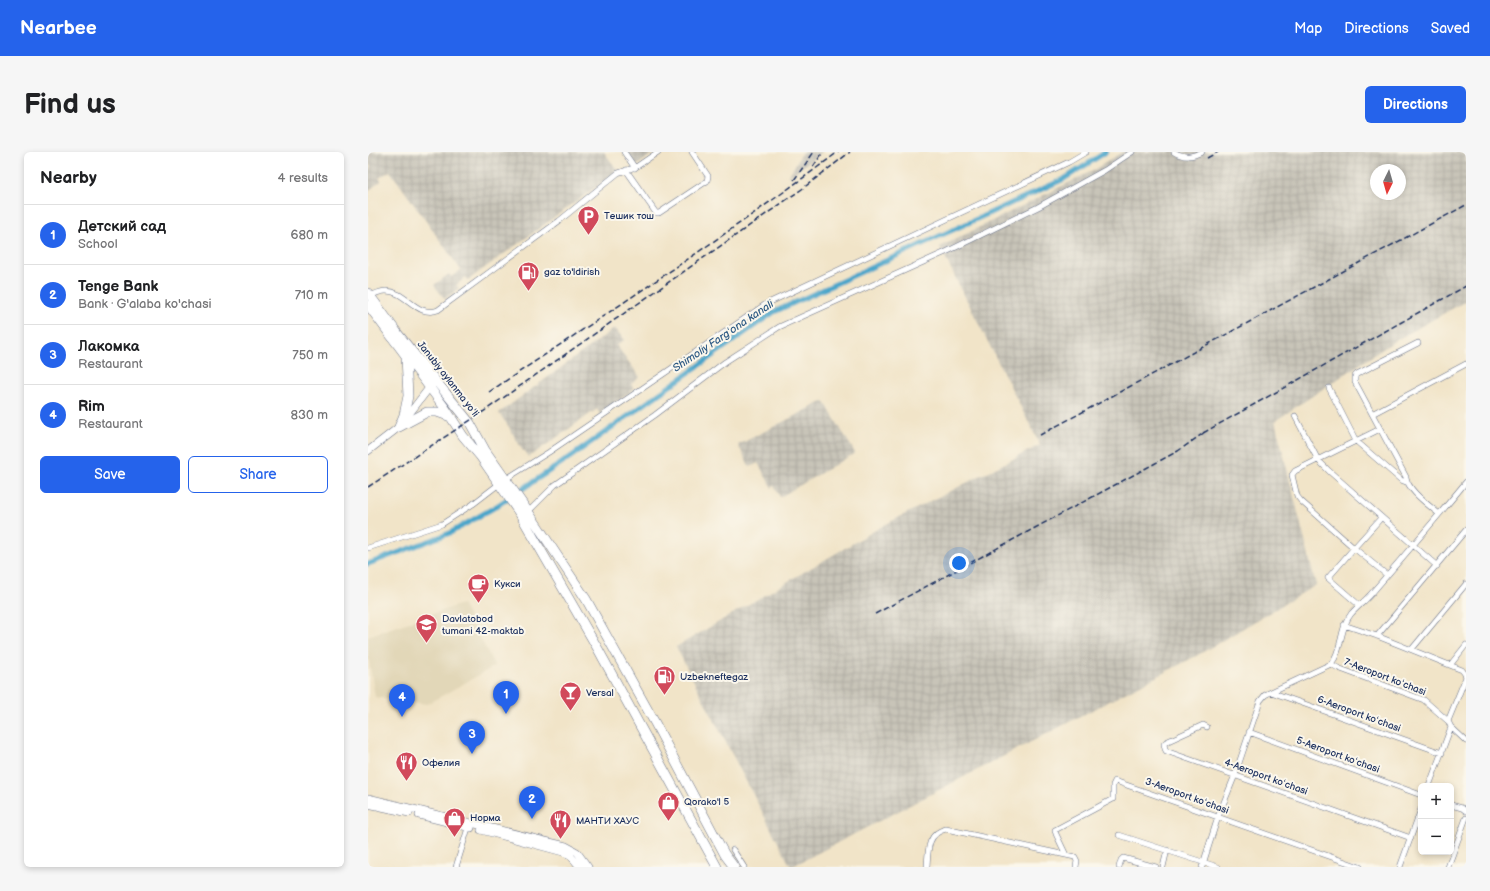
<!DOCTYPE html>
<html lang="en">
<head>
<meta charset="utf-8">
<style>
  :root { --surface:#fff; --page:#f6f6f6; --text:#202124; --muted:#757577; --line:#e0e0e0; --accent:#2563eb }
  body { margin:0; font-family:"Balsamiq Sans",sans-serif; background:var(--page); color:var(--text) }
  .controls { position:absolute; right:12px; bottom:12px; display:grid; overflow:hidden; border-radius:6px; box-shadow:0 2px 6px #0003 }
  .controls button { width:36px; height:36px; display:grid; place-items:center; padding:0; border:0; border-bottom:1px solid var(--line); background:var(--surface); color:var(--text); font:20px sans-serif }
  .compass { position:absolute; left:1002px; top:12px; width:36px; height:36px; border-radius:50%; background:var(--surface); box-shadow:0 2px 6px #0003; rotate:185deg }
  .you { position:absolute; left:591px; top:411px; width:14px; height:14px; margin:-10px; border:3px solid #fff; border-radius:50%; background:#1a73e8; box-shadow:0 0 0 6px #1a73e833 }
  .badge { display:grid; place-items:center; width:26px; height:26px; border-radius:50%; background:var(--accent); color:#fff; font-size:13px; font-weight:700 }
  .pin { position:absolute; translate:-50% -33px; filter:drop-shadow(0 1px 2px #0008) }
  .pin::after { content:''; position:absolute; top:21px; width:14px; height:12px; background:inherit; clip-path:polygon(0 0,100% 0,50% 100%) }
  .list { margin:0; padding:0; list-style:none }
  h2 { display:flex; justify-content:space-between; align-items:center; height:52px; margin:0; padding:0 16px; font-size:17px }
  h2 small { font-size:13px; font-weight:400; color:var(--muted) }
  .list li { display:grid; grid-template-columns:26px 1fr auto; gap:12px; align-items:center; box-sizing:border-box; height:60px; padding:0 16px; border-top:1px solid var(--line) }
  .list b { display:block; font-size:15px; white-space:nowrap }
  .list p { margin:0; font-size:13px; white-space:nowrap; color:var(--muted) }
  .list em { font-size:13px; font-style:normal; color:var(--muted) }
  .actions { display:flex; gap:8px; padding:12px 16px }
  .actions a { flex:1; padding:9px 0; border:1px solid var(--accent); border-radius:6px; text-align:center; font-size:14px; color:var(--accent) }
  .actions .main { background:var(--accent); color:#fff }
  .map { position:relative; flex:none; width:1098px; height:715px; overflow:hidden; border-radius:6px }
  header { display:flex; align-items:center; gap:24px; box-sizing:border-box; height:56px; padding:0 20px; background:var(--accent); color:#fff }
  header strong { font-size:19px }
  nav { display:flex; gap:22px; margin-inline-start:auto; font-size:14px }
  .intro { display:flex; align-items:center; justify-content:space-between; box-sizing:border-box; height:96px; padding:0 24px }
  h1 { margin:0; font-size:28px }
  .button { padding:10px 18px; border-radius:6px; background:var(--accent); color:#fff; font-size:14px; font-weight:700 }
  main { display:flex; gap:24px; padding:0 24px }
  aside { flex:1; background:var(--surface); border-radius:6px; box-shadow:0 2px 6px #0003 }
  .map>svg:first-child { display:block }
  .built { fill:#e2d7b8 }
  .industrial { fill:url(#industrial-grid); fill-rule:evenodd }
  .lines { fill:none; stroke-linecap:round; stroke-linejoin:round }
  .canal { stroke:#4ca6ca; stroke-width:5 }
  .minor-casing { stroke:#666e83; stroke-width:6 }
  .secondary-casing { stroke:#666e83; stroke-width:8 }
  .trunk-casing { stroke:#666e83; stroke-width:10 }
  .minor { stroke:#fff; stroke-width:5 }
  .secondary { stroke:#fff; stroke-width:7 }
  .trunk { stroke:#fff; stroke-width:9 }
  .rail { stroke:#1b2f5e; stroke-width:1.5; stroke-dasharray:6 3; stroke-linecap:butt }
  .labels { text-anchor:middle; dominant-baseline:central; stroke-width:4; stroke-linejoin:round; paint-order:stroke }
  .poi-label { font-size:10px; fill:#1b2f5e; stroke:#fbf7ec; text-anchor:start }
  .street-label { font-size:10px; fill:#1b2f5e; stroke:#fbf7ec }
  .water-label { font-size:11px; font-style:italic; fill:#2c5984; stroke:#fbf7ec }
</style>
</head>
<body>
<header>
<strong>Nearbee</strong>
<nav><a>Map</a><a>Directions</a><a>Saved</a></nav>
</header>
<div class="intro"><h1>Find us</h1><a class="button">Directions</a></div>
<main>
<aside>
<h2>Nearby<small>4 results</small></h2>
<ul class="list">
<li><span class="badge">1</span><div><b>Детский сад</b><p>School</p></div><em>680 m</em></li>
<li><span class="badge">2</span><div><b>Tenge Bank</b><p>Bank · G'alaba ko'chasi</p></div><em>710 m</em></li>
<li><span class="badge">3</span><div><b>Лакомка</b><p>Restaurant</p></div><em>750 m</em></li>
<li><span class="badge">4</span><div><b>Rim</b><p>Restaurant</p></div><em>830 m</em></li>
</ul>
<div class="actions"><a class="main">Save</a><a>Share</a></div>
</aside>
<div class="map">
<svg width="1098" height="715" viewBox="0 0 1098 715">
  <defs>
    <pattern id="industrial-grid" width="8" height="8" patternUnits="userSpaceOnUse"><rect width="8" height="8" fill="#c8c4b8"/><path d="M0 4h8M4 0v8" fill="none" stroke="#aba9a1"/></pattern>
  </defs>
  <rect width="100%" height="100%" fill="#fbf7ec"/>
  <filter id="ink" filterUnits="userSpaceOnUse"><feTurbulence type="fractalNoise" baseFrequency=".025" numOctaves="2"/><feDisplacementMap in="SourceGraphic" scale="8" xChannelSelector="R" yChannelSelector="G"/><feConvolveMatrix kernelMatrix="1 2 1 2 8 2 1 2 1" color-interpolation-filters="sRGB"/></filter>
  <filter id="wash" filterUnits="userSpaceOnUse"><feTurbulence type="fractalNoise" baseFrequency=".012" numOctaves="4" result="noise"/><feDisplacementMap in="SourceGraphic" scale="16" xChannelSelector="R" yChannelSelector="G"/><feGaussianBlur stdDeviation="0.9" result="paint"/><feColorMatrix in="noise" values="0 0 0 0 0 0 0 0 0 0 0 0 0 0 0 0 0 1.4 0 .05"/><feComposite in="paint" operator="in"/></filter>
  <g filter="url(#wash)">
    <rect width="100%" height="100%" fill="#f1e4c8"/>
    <path class="built" d="M94,452L127,514L59,552L7,545L0,502V484Z"/>
    <path class="industrial" d="M0,0H236L250,19L100,128L98,125L88,133L91,136L77,147L66,133L81,122L83,125L93,118L22,19L11,26L13,29L0,39V18L3,15L0,11Z
      M258,0H287L268,14Z
      M434,0H454L419,26L429,10Z
      M754,0H1098V149L1025,190L907,269L948,433L830,503L423,715L308,495L518,372L672,293L572,95L728,17ZM1008,18H1032V42H1008Z
      M247,176L256,188L248,193L272,225L263,232L266,237L232,262L229,257L161,305L157,299H155L141,275L131,261Z
      M456,249L487,301L412,345L406,334L404,336L390,311L382,315L370,293Z"/>
    <g class="lines">
      <path class="canal" d="M0,412L82,381L127,355L201,306L406,160L696,27L738,0"/>
    </g>
  </g>
  <g filter="url(#ink)">
    <g class="lines">
      <defs>
        <path id="minor" d="M256,0L267,16
          M806,0C816,6 824,5 834,0
          M258,18L288,61H291L339,29L340,24L324,0
          M2,144C7,142 12,139 18,139C39,139 48,166 70,158L191,69L250,21L268,15L290,0
          M1050,191L989,222L987,224V230L1038,325C1040,339 1061,353 1071,362
          M961,236L988,289L1033,328L1038,330
          M1004,262L1098,212
          M927,264L950,308L961,319L1069,414
          M138,327L181,300L398,152L701,10L718,0
          M160,360L187,333L287,263L357,210L411,175L580,99L670,55L737,18L764,0
          M1013,366L986,396L1019,423
          M0,396L74,372L105,352L131,332
          M991,453L960,426L986,396L933,349L929,344L924,323L927,319L1012,277
          M976,473L1009,484L1094,518L1097,522L1098,525L1080,569
          M1009,484L1098,378
          M1044,497L1098,432
          M963,512L970,516L1056,548L1080,569L1083,575L1098,589
          M1083,512L1098,493
          M903,540L1074,601
          M839,575L835,573L798,590L796,592L797,597L798,599L1043,686
          M881,580L1053,643
          M1061,634L1083,575
          M1083,653L1094,656L1098,659
          M751,683L850,715
          M365,698L376,715
          M698,703L688,682L687,678L745,647V633L747,629L992,715
          M88,715L100,676
          M559,715C560,699 559,681 578,677L707,705L709,709L708,715
          M751,715L753,708L755,706L788,715
          M795,715L799,698
          M834,715L850,665L867,623L892,549L897,543L903,540L963,512C975,497 971,477 983,462C989,455 997,449 1003,442C1035,405 1067,368 1098,330
          M1032,715L1053,657
          M1080,715L1098,666"/>
        <path id="secondary" d="M0,299L31,275L61,236L64,233
          M0,646L198,694L209,700L220,715
          M0,652L41,661
          M51,663L103,676
          M113,678L195,700L202,703L212,715"/>
        <path id="trunk" d="M0,141L30,182L102,271L117,298L159,358L218,447L287,571L357,703L366,715
          M0,153L77,256L95,284L112,304L152,362L230,497L349,715
          M31,275L36,263L40,244L38,205
          M31,275L59,260H69L83,265"/>
      </defs>
      <use href="#minor" class="minor-casing"/>
      <use href="#secondary" class="secondary-casing"/>
      <use href="#trunk" class="trunk-casing"/>
      <use href="#minor" class="minor"/>
      <use href="#secondary" class="secondary"/>
      <use href="#trunk" class="trunk"/>
      <path class="rail" d="M839,6L850,0
        M445,15L455,0
        M426,28L446,0
        M121,240C238,162 357,85 470,0
        M835,281L1098,134
        M672,283L1098,53
        M0,335L112,262L434,37L482,0
        M507,462L810,299L840,278"/>
    </g>
  </g>
  <defs>
    <symbol id="parking-pin" viewBox="-11 -11 22 30"><path d="M0 17L-7.5 6A9.5 9.5 0 1 1 7.5 6Z" fill="#d1495b" stroke="#fbf7ec"/><path d="M-3.5-5.5H1a3.5 3.5 0 0 1 0 7H-1V5.5H-3.5ZM-1-3.4V-.6H.8a1.4 1.4 0 0 0 0-2.8Z" fill="#fff"/></symbol>
    <symbol id="fuel-pin" viewBox="-11 -11 22 30"><path d="M0 17L-7.5 6A9.5 9.5 0 1 1 7.5 6Z" fill="#d1495b" stroke="#fbf7ec"/><path d="M-5.5-6h7V0h2V4h1.3V-2.5L3-4.5l.8-.8L6-3V5H2.5V1h-1V6h-7ZM-4.2-4.7v3.2H.2V-4.7Z" fill="#fff"/></symbol>
    <symbol id="cafe-pin" viewBox="-11 -11 22 30"><path d="M0 17L-7.5 6A9.5 9.5 0 1 1 7.5 6Z" fill="#d1495b" stroke="#fbf7ec"/><path d="M-5.5-4.5H6V0H3Q3 3.5 0 3.5H-2.5Q-5.5 3.5-5.5 0ZM3-3.2v2h1.7v-2ZM-6 4.5H4V6H-6Z" fill="#fff"/></symbol>
    <symbol id="school-pin" viewBox="-11 -11 22 30"><path d="M0 17L-7.5 6A9.5 9.5 0 1 1 7.5 6Z" fill="#d1495b" stroke="#fbf7ec"/><path d="M0-5L7-2L0 1L-7-2ZM-4 1L0 2.5L4 1V4Q0 6-4 4Z" fill="#fff"/></symbol>
    <symbol id="bar-pin" viewBox="-11 -11 22 30"><path d="M0 17L-7.5 6A9.5 9.5 0 1 1 7.5 6Z" fill="#d1495b" stroke="#fbf7ec"/><path d="M-6-5H6L.8 .8V4.5H3.5V6h-7V4.5H-.8V.8Z" fill="#fff"/></symbol>
    <symbol id="restaurant-pin" viewBox="-11 -11 22 30"><path d="M0 17L-7.5 6A9.5 9.5 0 1 1 7.5 6Z" fill="#d1495b" stroke="#fbf7ec"/><path d="M-5-6h1v4h1v-4h1v4h1v-4h1v5L-1.5 .5V6h-2V.5L-5-1ZM5-6V6H3V1.5H1.5Q1.5-4 5-6Z" fill="#fff"/></symbol>
    <symbol id="shop-pin" viewBox="-11 -11 22 30"><path d="M0 17L-7.5 6A9.5 9.5 0 1 1 7.5 6Z" fill="#d1495b" stroke="#fbf7ec"/><path d="M-5-2.5h2.3a2.7 3.5 0 0 1 5.4 0H5L5.5 6h-11ZM-1.5-2.5h3a1.5 2.3 0 0 0-3 0Z" fill="#fff"/></symbol>
  </defs>
  <g fill-rule="evenodd">
    <use href="#parking-pin" x="208" y="52" width="25" height="34"/>
    <use href="#fuel-pin" x="148" y="108" width="25" height="34"/>
    <use href="#cafe-pin" x="98" y="420" width="25" height="34"/>
    <use href="#school-pin" x="46" y="460" width="25" height="34"/>
    <use href="#fuel-pin" x="284" y="512" width="25" height="34"/>
    <use href="#bar-pin" x="190" y="528" width="25" height="34"/>
    <use href="#restaurant-pin" x="26" y="598" width="25" height="34"/>
    <use href="#shop-pin" x="288" y="638" width="25" height="34"/>
    <use href="#shop-pin" x="74" y="654" width="25" height="34"/>
    <use href="#restaurant-pin" x="180" y="656" width="25" height="34"/>
  </g>
  <g class="labels">
    <g class="poi-label">
      <text x="236" y="64">Тешик тош</text>
      <text x="176" y="120">gaz to'ldirish</text>
      <text x="126" y="432">Кукси</text>
      <text x="74" y="467">Davlatobod<tspan x="74" dy="12">tumani 42-maktab</tspan></text>
      <text x="312" y="525">Uzbekneftegaz</text>
      <text x="218" y="541">Versal</text>
      <text x="54" y="611">Офелия</text>
      <text x="316" y="650">Qorako'l 5</text>
      <text x="102" y="666">Норма</text>
      <text x="208" y="669">МАНТИ ХАУС</text>
    </g>
    <g class="street-label">
      <text transform="translate(80 227) rotate(52)">Janubiy aylanma yoʻli</text>
      <text transform="translate(1017 525) rotate(21)">7-Aeroport koʻchasi</text>
      <text transform="translate(991 562) rotate(20)">6-Aeroport koʻchasi</text>
      <text transform="translate(970 603) rotate(20)">5-Aeroport koʻchasi</text>
      <text transform="translate(898 625) rotate(20)">4-Aeroport koʻchasi</text>
      <text transform="translate(819 644) rotate(20)">3-Aeroport koʻchasi</text>
    </g>
    <g class="water-label">
      <text transform="translate(355 184) rotate(-34)">Shimoliy Fargʻona kanali</text>
    </g>
  </g>
</svg>
<div class="controls">
<button>+</button>
<button>−</button>
</div>
<svg class="compass" viewBox="-18 -18 36 36"><path d="M0-13l5 13h-10z" fill="#e53935"/><path d="M0 13l5-13h-10z" fill="#757577"/></svg>
<div class="you"></div>
<div class="pin badge" style="left:138px;top:562px">1</div>
<div class="pin badge" style="left:164px;top:667px">2</div>
<div class="pin badge" style="left:104px;top:602px">3</div>
<div class="pin badge" style="left:34px;top:565px">4</div>
</div>
</main>
</body>
</html>
